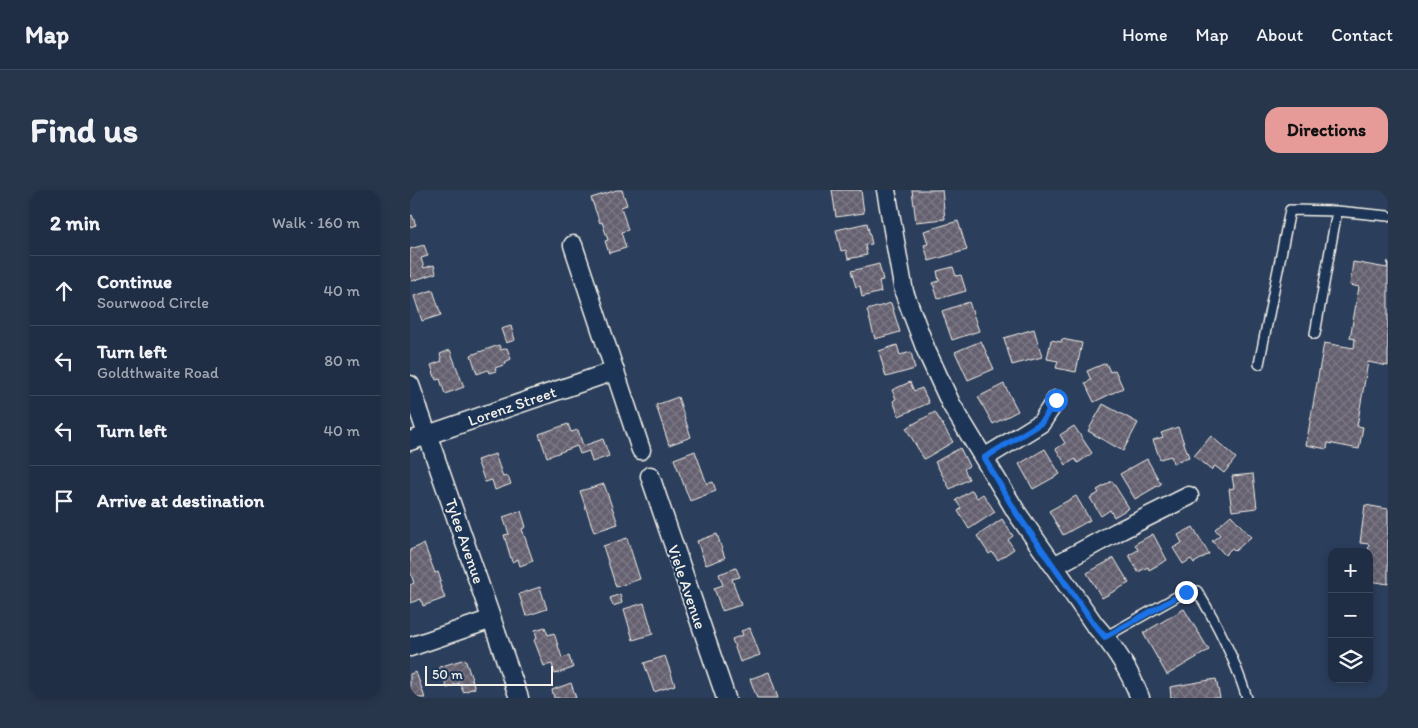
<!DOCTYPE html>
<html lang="en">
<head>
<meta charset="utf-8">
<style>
  :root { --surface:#202e45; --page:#28364c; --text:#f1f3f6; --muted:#a2a8b3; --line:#3d4a5e; --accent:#e69b98 }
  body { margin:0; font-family:Itim,sans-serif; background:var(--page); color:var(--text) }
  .controls { position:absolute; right:15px; bottom:15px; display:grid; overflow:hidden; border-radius:10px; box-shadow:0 2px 8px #0003 }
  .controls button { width:45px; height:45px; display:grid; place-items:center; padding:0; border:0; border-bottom:1px solid var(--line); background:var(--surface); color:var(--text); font:25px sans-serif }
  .scale { position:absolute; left:15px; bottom:12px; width:128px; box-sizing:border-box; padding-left:5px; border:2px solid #f4f1e8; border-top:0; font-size:14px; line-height:18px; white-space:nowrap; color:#f4f1e8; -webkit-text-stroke:4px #1d3557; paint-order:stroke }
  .stop { position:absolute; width:15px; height:15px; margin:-11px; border:4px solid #1a73e8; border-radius:50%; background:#fff }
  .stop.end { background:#1a73e8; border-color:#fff; box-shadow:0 1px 5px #0008 }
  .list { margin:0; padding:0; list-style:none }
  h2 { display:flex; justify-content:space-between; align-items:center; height:65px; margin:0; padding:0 20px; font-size:21px }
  h2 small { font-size:16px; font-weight:400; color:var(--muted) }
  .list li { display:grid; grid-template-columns:32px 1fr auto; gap:15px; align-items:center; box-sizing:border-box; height:70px; padding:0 20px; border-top:1px solid var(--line) }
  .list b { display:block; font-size:19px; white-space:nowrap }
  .list p { margin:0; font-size:16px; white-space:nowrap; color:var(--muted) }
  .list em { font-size:16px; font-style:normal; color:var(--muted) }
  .icon { flex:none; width:28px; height:28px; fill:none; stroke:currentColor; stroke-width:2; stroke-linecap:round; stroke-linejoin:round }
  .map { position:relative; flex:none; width:978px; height:508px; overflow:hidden; border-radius:15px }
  header { display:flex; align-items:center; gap:30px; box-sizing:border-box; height:70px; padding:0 25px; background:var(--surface); border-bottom:1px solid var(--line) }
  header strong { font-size:24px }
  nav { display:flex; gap:28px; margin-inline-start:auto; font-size:18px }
  .intro { display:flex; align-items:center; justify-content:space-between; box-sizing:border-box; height:120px; padding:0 30px }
  h1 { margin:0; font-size:35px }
  .button { padding:12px 22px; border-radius:15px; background:var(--accent); color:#111; font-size:18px; font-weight:700 }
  main { display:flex; gap:30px; padding:0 30px }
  aside { flex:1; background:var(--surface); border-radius:15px; box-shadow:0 2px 8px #0003 }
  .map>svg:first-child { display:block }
  .building { fill:url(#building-cross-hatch); stroke:#f4f1e8 }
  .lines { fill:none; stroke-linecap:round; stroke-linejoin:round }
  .lane-casing { stroke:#f4f1e8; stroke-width:12 }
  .street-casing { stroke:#f4f1e8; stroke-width:21 }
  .lane { stroke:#1d3557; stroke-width:9 }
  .street { stroke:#1d3557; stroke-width:18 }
  .route { stroke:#1a73e8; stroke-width:6 }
  .labels { text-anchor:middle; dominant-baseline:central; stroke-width:4; stroke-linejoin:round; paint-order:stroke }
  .street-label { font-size:16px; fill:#f4f1e8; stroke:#1d3557 }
</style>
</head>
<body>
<header>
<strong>Map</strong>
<nav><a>Home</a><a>Map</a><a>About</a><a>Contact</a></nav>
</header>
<div class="intro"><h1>Find us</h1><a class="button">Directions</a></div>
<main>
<aside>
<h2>2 min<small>Walk · 160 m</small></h2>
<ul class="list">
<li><svg class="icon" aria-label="ahead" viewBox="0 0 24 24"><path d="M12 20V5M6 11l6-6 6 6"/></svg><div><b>Continue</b><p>Sourwood Circle</p></div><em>40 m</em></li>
<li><svg class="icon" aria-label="left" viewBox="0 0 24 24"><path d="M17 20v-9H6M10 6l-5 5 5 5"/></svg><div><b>Turn left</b><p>Goldthwaite Road</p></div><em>80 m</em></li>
<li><svg class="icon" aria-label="left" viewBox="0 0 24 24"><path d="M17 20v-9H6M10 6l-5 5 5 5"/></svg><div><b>Turn left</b></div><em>40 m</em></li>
<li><svg class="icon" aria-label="arrive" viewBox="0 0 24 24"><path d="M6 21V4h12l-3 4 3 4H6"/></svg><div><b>Arrive at destination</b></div></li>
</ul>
</aside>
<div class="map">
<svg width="978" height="508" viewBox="0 0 978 508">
  <defs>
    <pattern id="building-cross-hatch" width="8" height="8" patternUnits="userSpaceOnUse" patternTransform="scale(1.25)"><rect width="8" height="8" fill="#656170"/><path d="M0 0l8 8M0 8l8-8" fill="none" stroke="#7c7884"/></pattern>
  </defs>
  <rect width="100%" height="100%" fill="#2b3e5c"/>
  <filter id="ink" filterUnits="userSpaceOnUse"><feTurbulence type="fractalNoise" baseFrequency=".02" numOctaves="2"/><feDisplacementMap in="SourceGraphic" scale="10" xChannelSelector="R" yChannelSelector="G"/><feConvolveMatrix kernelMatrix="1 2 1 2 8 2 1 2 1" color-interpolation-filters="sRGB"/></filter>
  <g filter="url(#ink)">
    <path class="building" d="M207,0H212L217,15L211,17L218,40L211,42L216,58L199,63L195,51L198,50L192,32L190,33L181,8Z
      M422,0H451L454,23L426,27Z
      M502,0H532L535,29L506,32Z
      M2,25L6,35L0,37V26Z
      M548,31L557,60L519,71L514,55L518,54L514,41Z
      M457,33L462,54L455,55L457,65L438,69L436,60L431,61L426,40Z
      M14,55L18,66L11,68L14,78L24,75L26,83L2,91L0,84V59Z
      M978,71V176L958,172L947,236L953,237L949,259L918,253L917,259L896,255L914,153L944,158L945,149L940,148L949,97L940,95L943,72L977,78Z
      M469,74L473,90L469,91L471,102L452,107L450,96L446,97L441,81Z
      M543,77L546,86L551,85L556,101L528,109L523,93L529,91L527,81Z
      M23,100L31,125L12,131L4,106Z
      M559,112L569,141L542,150L532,121Z
      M481,113L490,142L465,149L457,120Z
      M101,136L105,150L96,153L91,139Z
      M624,139L632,167L602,175L594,148Z
      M652,149L672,153L666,182L646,178L648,171L637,169L641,150L651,152Z
      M571,151L584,179L558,190L545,162Z
      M89,155L91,160L97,158L101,169L95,172L96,174L85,178L86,181L79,183L78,180L67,184L61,165Z
      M487,155L490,165L501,162L505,179L476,187L469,161Z
      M40,160L54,197L35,204L30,189L26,190L21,175L32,171L30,164Z
      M696,173L700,182L705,180L713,198L684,212L675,193L681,190L677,181Z
      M500,192L504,201L512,198L519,213L489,226L483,211L486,209L482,200Z
      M594,194L608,221L583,234L568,207Z
      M268,207L281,247L259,255L246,215Z
      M693,214L728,233L713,261L678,241Z
      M525,222L543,252L514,269L496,238Z
      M158,234L161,242L168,240L173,256L193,249L199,266L182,272L179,261L170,264L167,256L137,267L129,244Z
      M664,236L682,263L668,273L665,269L656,275L646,259L655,253L650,245Z
      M768,237L779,267L763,273L761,266L750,269L743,250L753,247L751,243Z
      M801,246L826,268L814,283L805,276L801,280L784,266Z
      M550,258L559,276L554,279L559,289L540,299L525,272Z
      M635,259L650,284L623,299L609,274Z
      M285,261L297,294L303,292L306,301L280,311L264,269Z
      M85,264L93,287L98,286L101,294L85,300L82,290L75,292L67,270Z
      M737,269L751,294L725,309L710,284Z
      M843,284L847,318L822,321L819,299L824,298L822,286Z
      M702,291L719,318L704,327L700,320L691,326L680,308L689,303L687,300Z
      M194,294L208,334L184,342L170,301Z
      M562,300L567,308L573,304L585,322L559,339L548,321L551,318L546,310Z
      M666,306L680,330L653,345L639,321Z
      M955,315L978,319V394L959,391V362H958L959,354L950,353Z
      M111,321L116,337L112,339L123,371L110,376L108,369L102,372L94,345L99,344L93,327Z
      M821,325L841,347L825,361L822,358L815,365L802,351L810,345L805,339Z
      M592,329L603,346L598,350L604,359L588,370L582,362L579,364L567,346Z
      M783,337L799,364L784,373L781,369L773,374L763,358L772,353L768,345Z
      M307,344L315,368L296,375L287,351Z
      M743,344L757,370L739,380L738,377L728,382L719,365L728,360L725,354Z
      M217,348L230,389L206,397L193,356Z
      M14,354L25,383L28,382L31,391L29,392L35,408L13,416L11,409L0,413V395L4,393L0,381V360Z
      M704,368L719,393L692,408L677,383Z
      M326,378L330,387L322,389L331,415L312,421L304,398L313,395L309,384Z
      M130,397L137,419L116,426L109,404Z
      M210,404L212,413L203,416L200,408Z
      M234,413L243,444L223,450L214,419Z
      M774,419L799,460L757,485L733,443Z
      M135,437L138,445L144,443L152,468L159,466L163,478L145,484L142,474L134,476L124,450L127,448L125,440Z
      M340,438L350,465L330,472L322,449L333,445L331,441Z
      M255,466L265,495L244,502L234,473Z
      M55,469L65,498L53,502L50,493L37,498L29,477Z
      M6,482L15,508H0V484Z
      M359,482L368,508H347L340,489Z
      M806,489L810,508H761L760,497Z
      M161,493L166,508H144L142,500Z"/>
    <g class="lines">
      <defs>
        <path id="lane" d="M905,144L927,21
          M849,174L880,20L927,21L978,26
          M695,447L775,402L787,401C808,434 825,471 837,508"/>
        <path id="street" d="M476,0L494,102L516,160L541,214L607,323L684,434C703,455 720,481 730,508
          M163,55L231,260
          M0,195L109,508
          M0,251L204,181
          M574,268L631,233L646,210
          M240,286L316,508
          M644,376L707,342L779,306
          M0,457L82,429"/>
      </defs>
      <use href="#lane" class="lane-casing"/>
      <use href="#street" class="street-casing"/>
      <use href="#lane" class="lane"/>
      <use href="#street" class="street"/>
    </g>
  </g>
  <g class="lines" filter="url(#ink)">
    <path class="route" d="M646,210L631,233L574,268L607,324L684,434L695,447L776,402"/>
  </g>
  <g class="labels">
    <g class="street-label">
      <text transform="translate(102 216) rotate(-19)">Lorenz Street</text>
      <text transform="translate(55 351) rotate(71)">Tylee Avenue</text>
      <text transform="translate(277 397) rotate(71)">Viele Avenue</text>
    </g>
  </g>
</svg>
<div class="controls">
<button>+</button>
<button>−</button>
<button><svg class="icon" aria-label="layers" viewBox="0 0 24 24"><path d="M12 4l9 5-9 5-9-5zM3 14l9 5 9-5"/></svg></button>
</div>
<div class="scale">50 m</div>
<div class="stop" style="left:646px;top:210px"></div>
<div class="stop end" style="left:776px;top:402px"></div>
</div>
</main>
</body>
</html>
